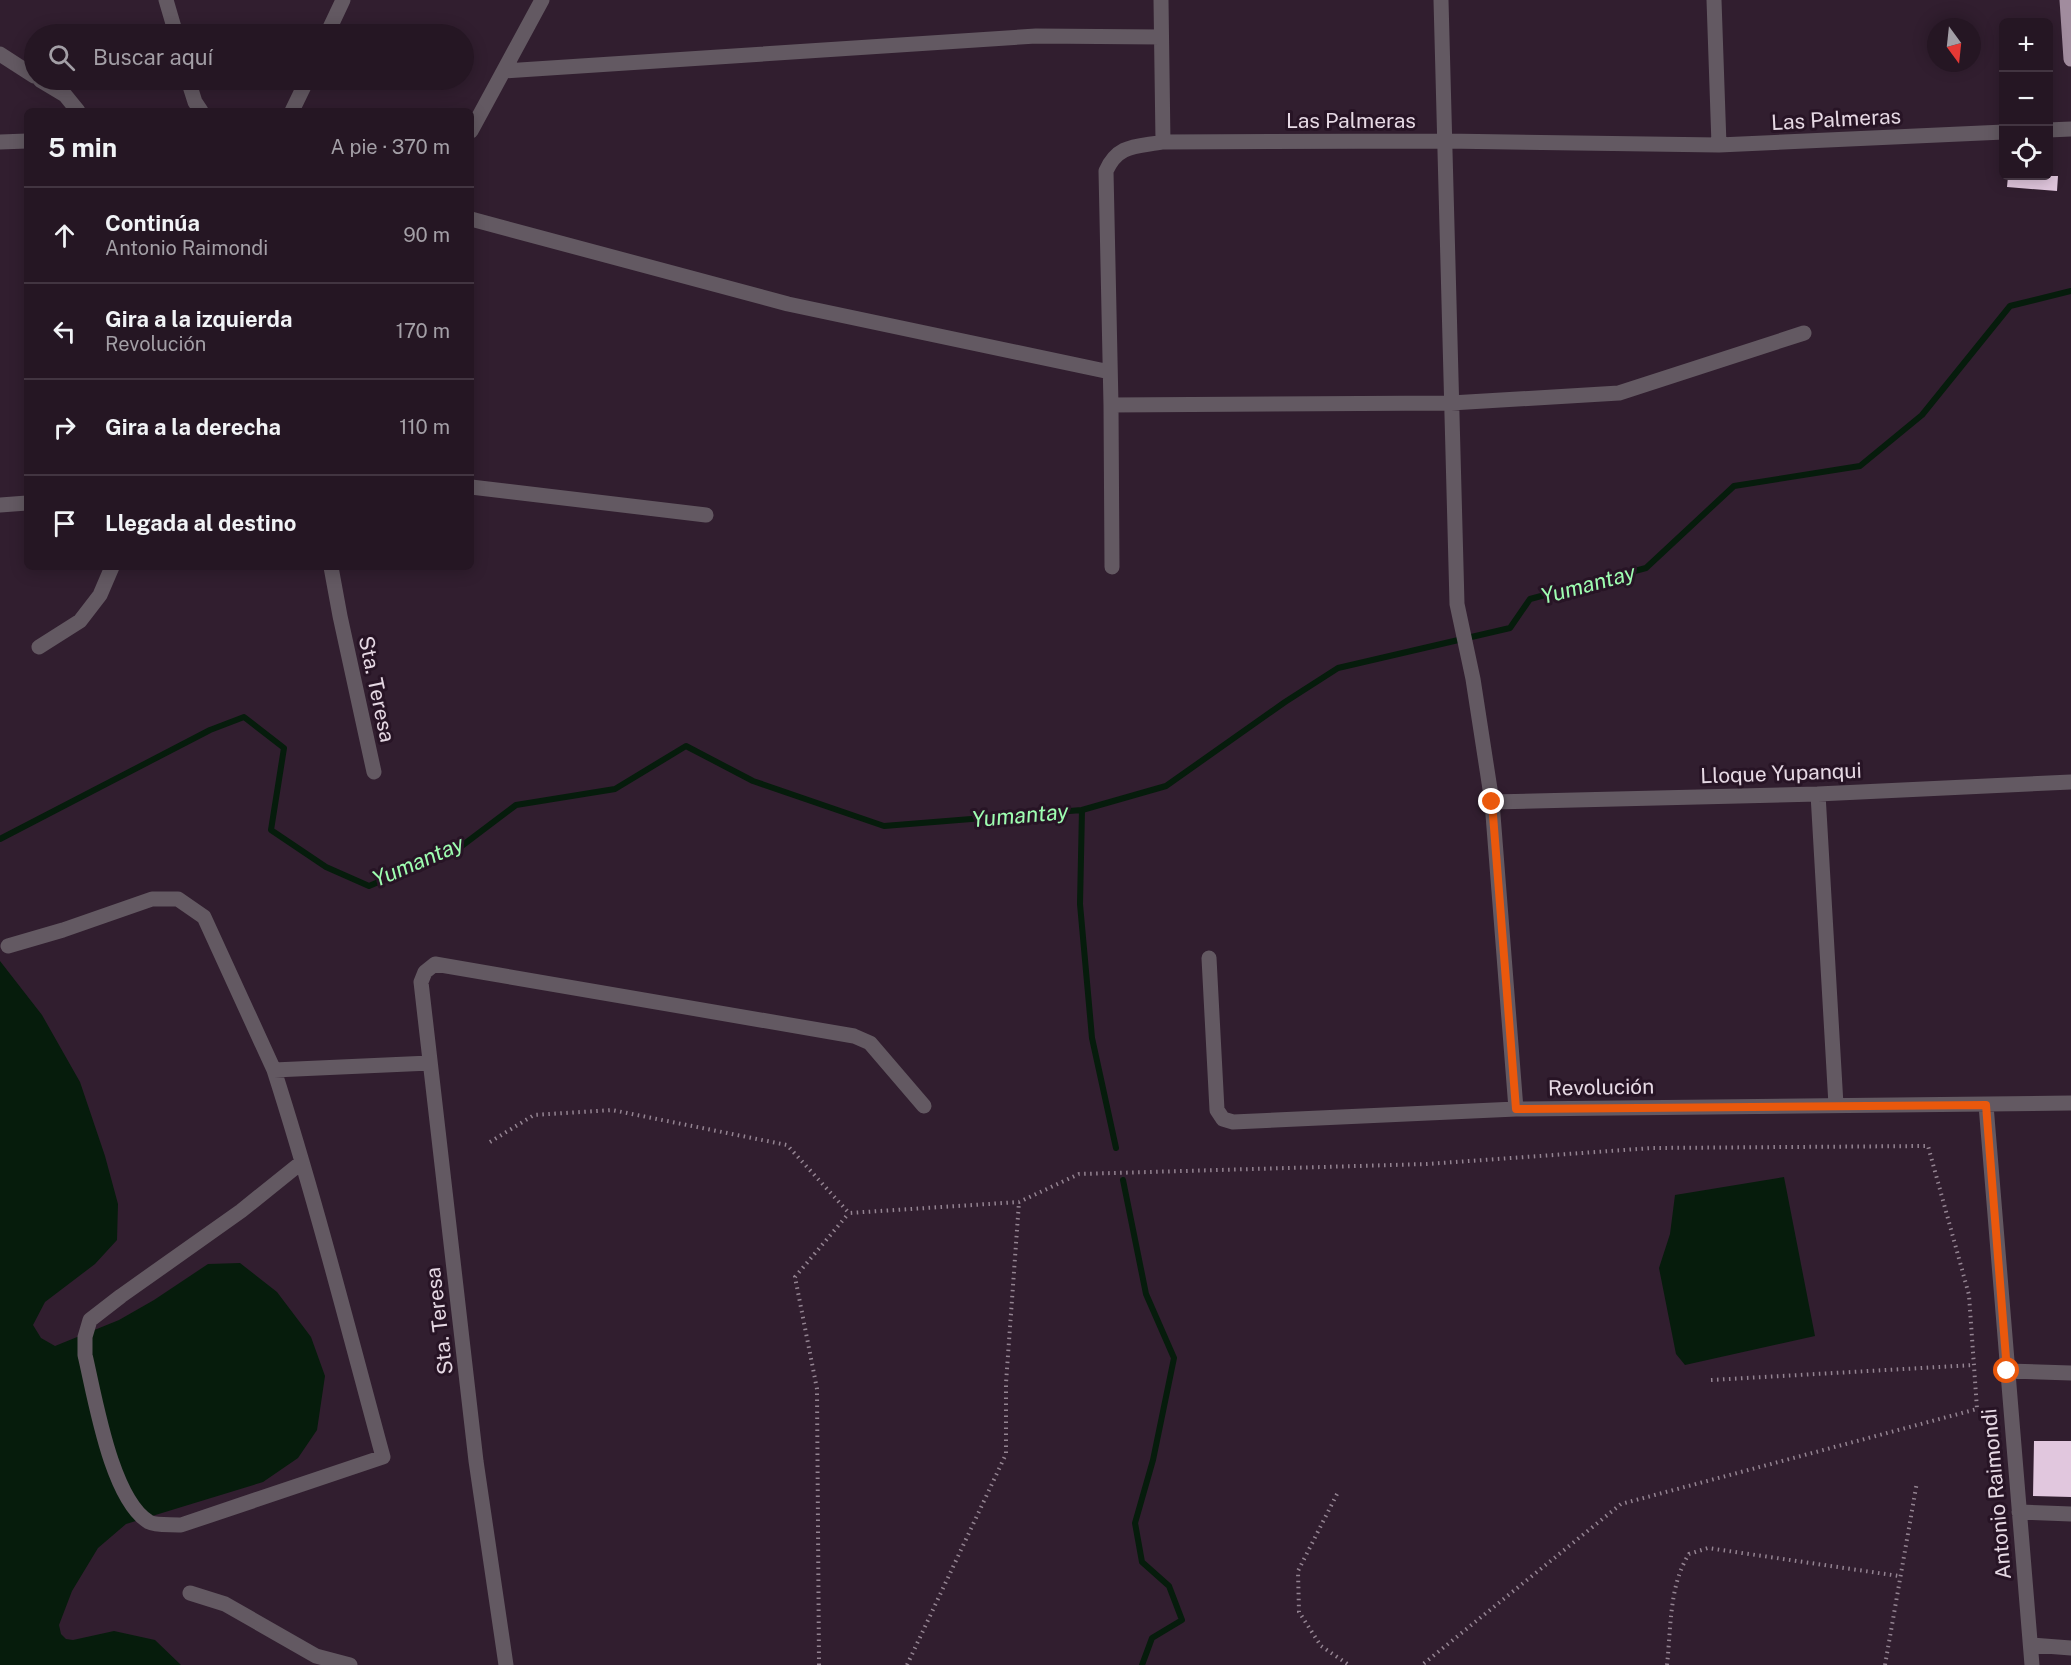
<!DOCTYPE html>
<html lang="es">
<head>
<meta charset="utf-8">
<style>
  :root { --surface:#251623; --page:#312330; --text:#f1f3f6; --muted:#a39fa6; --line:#423541 }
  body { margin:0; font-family:"Public Sans",sans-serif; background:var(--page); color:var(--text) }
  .controls { position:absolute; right:18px; top:18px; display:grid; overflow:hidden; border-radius:9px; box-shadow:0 3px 15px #0003 }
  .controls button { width:54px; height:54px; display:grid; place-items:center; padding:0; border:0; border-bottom:2px solid var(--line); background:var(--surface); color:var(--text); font:30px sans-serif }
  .compass { position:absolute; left:1927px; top:18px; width:54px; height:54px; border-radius:50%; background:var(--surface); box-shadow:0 3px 15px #0003; rotate:165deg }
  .stop { position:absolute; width:18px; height:18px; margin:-14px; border:4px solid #ea580c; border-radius:50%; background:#fff }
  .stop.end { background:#ea580c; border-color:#fff; box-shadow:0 2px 6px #0008 }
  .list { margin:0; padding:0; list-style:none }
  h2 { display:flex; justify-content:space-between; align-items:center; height:78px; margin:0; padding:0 24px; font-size:26px }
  h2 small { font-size:20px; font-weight:400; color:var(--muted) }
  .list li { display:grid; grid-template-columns:39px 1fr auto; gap:18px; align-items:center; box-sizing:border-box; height:96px; padding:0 24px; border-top:2px solid var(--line) }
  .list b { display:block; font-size:22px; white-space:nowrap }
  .list p { margin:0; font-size:20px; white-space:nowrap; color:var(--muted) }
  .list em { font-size:20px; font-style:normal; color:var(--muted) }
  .icon { flex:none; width:33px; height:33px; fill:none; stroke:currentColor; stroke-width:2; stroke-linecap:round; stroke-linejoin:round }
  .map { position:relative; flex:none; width:2071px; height:1665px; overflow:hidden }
  .search { position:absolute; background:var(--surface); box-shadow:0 3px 15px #0003; left:24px; top:24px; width:450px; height:66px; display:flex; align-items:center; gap:15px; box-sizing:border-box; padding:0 21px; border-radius:33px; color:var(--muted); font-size:22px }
  .panel { position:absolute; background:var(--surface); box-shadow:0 3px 15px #0003; left:24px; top:108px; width:450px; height:462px; border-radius:9px }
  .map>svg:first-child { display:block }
  .water { fill:#061c0c }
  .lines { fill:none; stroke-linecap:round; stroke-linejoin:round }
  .stream { stroke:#061c0c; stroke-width:6 }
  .building { fill:#e1c7de }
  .path { stroke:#948492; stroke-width:4; stroke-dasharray:1.5 4.5; stroke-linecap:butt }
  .minor { stroke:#635962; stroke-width:15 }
  .major { stroke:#a18c9e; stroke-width:15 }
  .route { stroke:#ea580c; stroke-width:8 }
  .labels { text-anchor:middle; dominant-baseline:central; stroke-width:6; stroke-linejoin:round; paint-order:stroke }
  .street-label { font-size:21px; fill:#e6d9e4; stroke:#271425 }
  .water-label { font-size:22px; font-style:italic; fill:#9efeb1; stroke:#271425 }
</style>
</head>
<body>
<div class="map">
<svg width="2071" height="1665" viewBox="0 0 2071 1665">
  <rect width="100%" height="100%" fill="#311e2f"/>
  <path class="water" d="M0,961L42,1015L80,1082L105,1156L118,1204L117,1240L95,1264L45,1302L33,1325L41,1338L55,1346L119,1320L154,1300L208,1264L240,1263L277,1292L311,1337L325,1376L317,1430L298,1458L263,1482L126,1524L98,1548L72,1591L59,1625L61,1634L66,1639L73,1640L114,1631L155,1640L181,1665H0Z
    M1784,1177L1815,1336L1685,1365L1676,1354L1659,1268L1670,1234L1675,1195Z"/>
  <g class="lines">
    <path class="stream" d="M1082,810L1080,904L1092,1038L1116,1148
      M0,839L210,730L244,717L284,748L271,830L326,867L369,886L459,848L516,805L615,789L686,746L753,781L884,826L1082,810L1166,786L1285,702L1338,668L1510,628L1530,599L1646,568L1734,486L1860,466L1922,415L2010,306L2071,291
      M1123,1180L1146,1294L1174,1358L1153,1460L1135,1523L1142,1562L1169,1586L1182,1620L1152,1638L1142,1665"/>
  </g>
  <path class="building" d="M2008,176H2058L2057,191L2007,187Z
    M2034,1441H2071V1497L2033,1496Z"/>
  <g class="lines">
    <path class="path" d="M490,1142L534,1115L612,1110L787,1145L849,1213L1019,1202L1079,1174L1427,1164L1652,1148L1928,1146L1969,1295L1977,1409L1621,1504L1422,1665
      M1711,1380L1974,1365
      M1337,1494L1298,1571L1299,1612L1321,1646L1349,1665
      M819,1665L817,1389L795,1277L849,1213
      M907,1665L1006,1454V1383L1019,1202
      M1667,1665C1671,1629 1669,1585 1689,1554L1708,1548L1899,1576
      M1885,1665L1917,1482"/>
    <path class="minor" d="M166,0L176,34
      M1161,0L1163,142
      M1441,0L1457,604L1473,679L1492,802L1516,1109
      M1714,0L1719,145
      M327,34L343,0
      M0,54L34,76
      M504,71L1036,36L1161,37
      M40,80L65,95L78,111
      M188,80L195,102L201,111
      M292,111L307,80
      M2048,130L2071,129
      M471,131L542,0
      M0,142L27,141
      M471,219L788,304L1110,372
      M1111,405L1451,403L1619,393L1804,333
      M471,487L706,515
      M0,505L27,503
      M331,567L340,616L374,772
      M1112,567L1111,405L1106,171C1118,144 1136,147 1163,142L1445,141L1719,145L2004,132
      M39,647L80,621L100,595L112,567
      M1818,794L1836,1105
      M1492,802L1818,794L2071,782
      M8,946L63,930L152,899H178L204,917L274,1070L430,1063
      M1209,958L1217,1110L1223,1119L1233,1122L1516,1109L2071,1103
      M274,1070C315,1198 348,1328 383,1457L181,1525C172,1524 156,1526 149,1522C111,1499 95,1397 85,1355V1337L90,1320L121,1296L241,1211L302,1162
      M1986,1105L2032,1665
      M2007,1371L2071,1373
      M2019,1512L2071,1514
      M190,1593L225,1604L316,1656L350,1665
      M2031,1645L2071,1648
      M506,1665L476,1461L421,982L425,972L435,964L854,1036L870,1043L924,1106"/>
    <path class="major" d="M2067,0L2071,59"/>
  </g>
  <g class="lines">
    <path class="route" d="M1492,802L1516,1109L1986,1105L2007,1371"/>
  </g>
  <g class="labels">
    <g class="street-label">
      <text transform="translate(1836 119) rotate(-3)">Las Palmeras</text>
      <text x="1351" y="120">Las Palmeras</text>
      <text transform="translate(377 689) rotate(78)">Sta. Teresa</text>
      <text transform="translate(1781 773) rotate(-2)">Lloque Yupanqui</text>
      <text transform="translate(1601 1087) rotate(-1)">Revolución</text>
      <text transform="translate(439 1321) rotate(-97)">Sta. Teresa</text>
      <text transform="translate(1996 1494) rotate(-95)">Antonio Raimondi</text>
    </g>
    <g class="water-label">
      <text transform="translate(1588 584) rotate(-15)">Yumantay</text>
      <text transform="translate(1020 815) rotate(-5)">Yumantay</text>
      <text transform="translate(418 861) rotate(-23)">Yumantay</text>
    </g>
  </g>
</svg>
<div class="controls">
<button>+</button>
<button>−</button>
<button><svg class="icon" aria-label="locate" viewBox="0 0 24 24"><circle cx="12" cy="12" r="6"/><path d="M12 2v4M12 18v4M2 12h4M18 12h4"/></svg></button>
</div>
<svg class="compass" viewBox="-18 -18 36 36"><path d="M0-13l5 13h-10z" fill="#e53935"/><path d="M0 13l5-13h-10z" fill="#a39fa6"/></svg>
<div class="stop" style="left:2007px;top:1371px"></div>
<div class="stop end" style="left:1492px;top:802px"></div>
<div class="search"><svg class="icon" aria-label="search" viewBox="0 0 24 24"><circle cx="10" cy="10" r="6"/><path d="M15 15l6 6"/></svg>Buscar aquí</div>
<section class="panel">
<h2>5 min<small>A pie · 370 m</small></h2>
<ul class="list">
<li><svg class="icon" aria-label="ahead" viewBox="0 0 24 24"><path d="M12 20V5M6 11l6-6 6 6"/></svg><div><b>Continúa</b><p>Antonio Raimondi</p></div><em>90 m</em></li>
<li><svg class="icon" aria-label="left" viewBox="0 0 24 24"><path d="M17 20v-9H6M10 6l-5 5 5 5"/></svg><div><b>Gira a la izquierda</b><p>Revolución</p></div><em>170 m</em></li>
<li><svg class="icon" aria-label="right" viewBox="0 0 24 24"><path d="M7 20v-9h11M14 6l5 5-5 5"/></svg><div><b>Gira a la derecha</b></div><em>110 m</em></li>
<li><svg class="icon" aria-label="arrive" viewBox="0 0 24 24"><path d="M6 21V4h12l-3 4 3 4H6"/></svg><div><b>Llegada al destino</b></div></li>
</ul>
</section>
</div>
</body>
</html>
